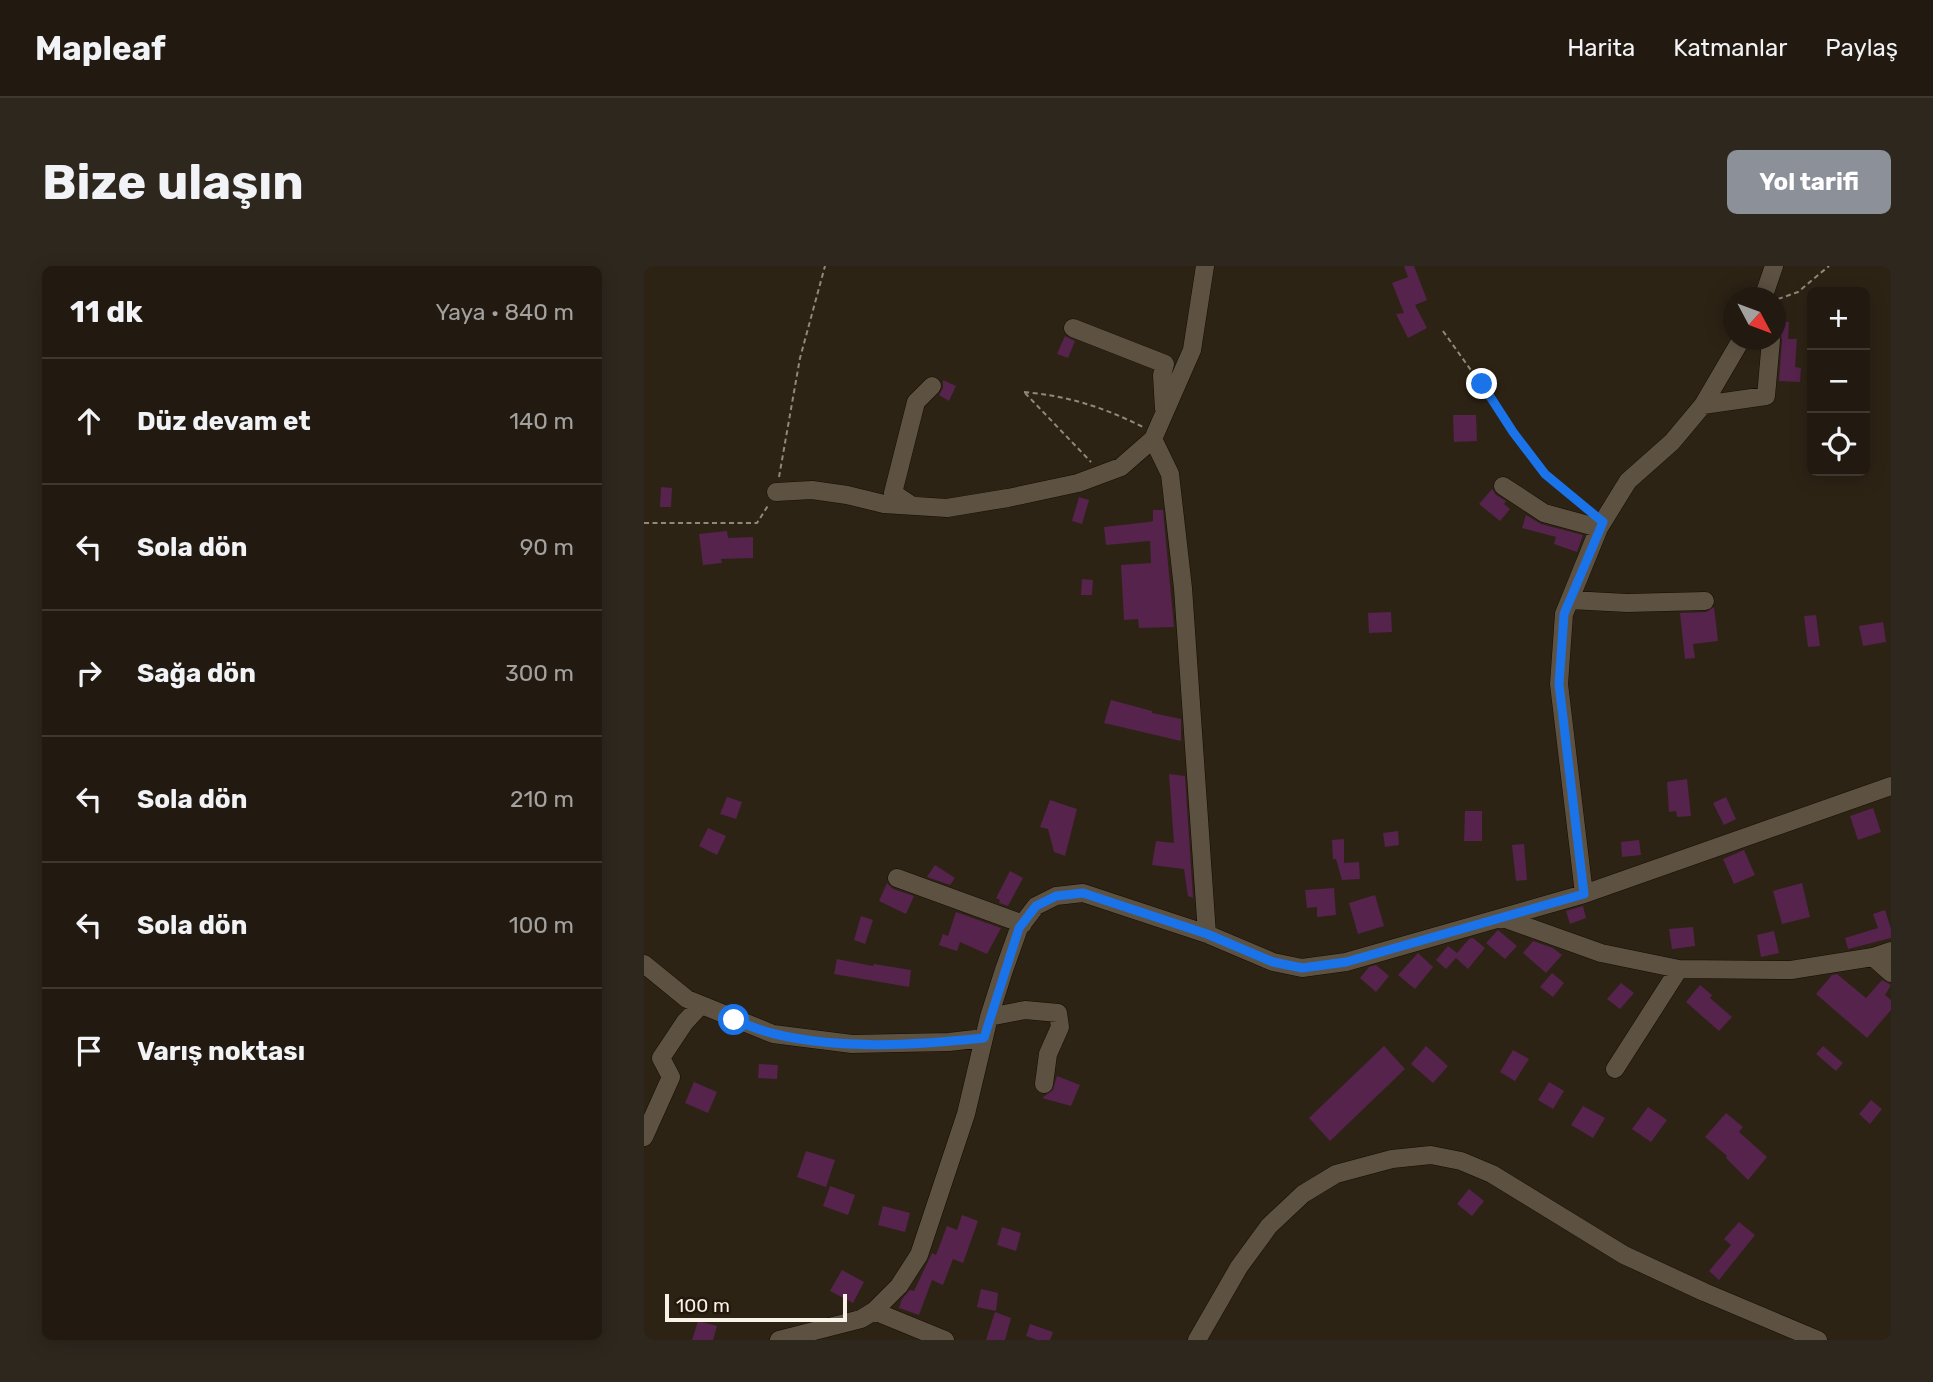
<!DOCTYPE html>
<html lang="tr">
<head>
<meta charset="utf-8">
<style>
  :root { --surface:#221a10; --page:#2e271e; --text:#f1f3f6; --muted:#a2a19f; --line:#3f3830; --accent:#8c9099 }
  body { margin:0; font-family:Rubik,sans-serif; background:var(--page); color:var(--text) }
  .controls { position:absolute; right:21px; top:21px; display:grid; overflow:hidden; border-radius:10px; box-shadow:0 4px 18px #0003 }
  .controls button { width:63px; height:63px; display:grid; place-items:center; padding:0; border:0; border-bottom:2px solid var(--line); background:var(--surface); color:var(--text); font:35px sans-serif }
  .compass { position:absolute; left:1079px; top:21px; width:63px; height:63px; border-radius:50%; background:var(--surface); box-shadow:0 4px 18px #0003; rotate:131deg }
  .scale { position:absolute; left:21px; bottom:18px; width:182px; box-sizing:border-box; padding-left:7px; border:4px solid #f9f2e8; border-top:0; font-size:19px; line-height:24px; white-space:nowrap; color:#f9f2e8; -webkit-text-stroke:5px #23190b; paint-order:stroke }
  .stop { position:absolute; width:21px; height:21px; margin:-16px; border:5px solid #1a73e8; border-radius:50%; background:#fff }
  .stop.end { background:#1a73e8; border-color:#fff; box-shadow:0 2px 7px #0008 }
  .list { margin:0; padding:0; list-style:none }
  h2 { display:flex; justify-content:space-between; align-items:center; height:91px; margin:0; padding:0 28px; font-size:30px }
  h2 small { font-size:23px; font-weight:400; color:var(--muted) }
  .list li { display:grid; grid-template-columns:46px 1fr auto; gap:21px; align-items:center; box-sizing:border-box; height:126px; padding:0 28px; border-top:2px solid var(--line) }
  .list b { display:block; font-size:26px; white-space:nowrap }
  .list em { font-size:23px; font-style:normal; color:var(--muted) }
  .icon { flex:none; width:38px; height:38px; fill:none; stroke:currentColor; stroke-width:2; stroke-linecap:round; stroke-linejoin:round }
  .map { position:relative; flex:none; width:1247px; height:1074px; overflow:hidden; border-radius:10px }
  header { display:flex; align-items:center; gap:42px; box-sizing:border-box; height:98px; padding:0 35px; background:var(--surface); border-bottom:2px solid var(--line) }
  header strong { font-size:33px }
  nav { display:flex; gap:38px; margin-inline-start:auto; font-size:24px }
  .intro { display:flex; align-items:center; justify-content:space-between; box-sizing:border-box; height:168px; padding:0 42px }
  h1 { margin:0; font-size:49px }
  .button { padding:18px 32px; border-radius:10px; background:var(--accent); color:#fff; font-size:24px; font-weight:700 }
  main { display:flex; gap:42px; padding:0 42px }
  aside { flex:1; background:var(--surface); border-radius:10px; box-shadow:0 4px 18px #0003 }
  .map>svg:first-child { display:block }
  .building { fill:#55234c }
  .lines { fill:none; stroke-linecap:round; stroke-linejoin:round }
  .minor-casing { stroke:#150c02; stroke-width:19 }
  .path { stroke:#90887c; stroke-width:2; stroke-dasharray:5 3.5; stroke-linecap:butt }
  .minor { stroke:#5d5242; stroke-width:18 }
  .route { stroke:#1a73e8; stroke-width:9 }
</style>
</head>
<body>
<header>
<strong>Mapleaf</strong>
<nav><a>Harita</a><a>Katmanlar</a><a>Paylaş</a></nav>
</header>
<div class="intro"><h1>Bize ulaşın</h1><a class="button">Yol tarifi</a></div>
<main>
<aside>
<h2>11 dk<small>Yaya · 840 m</small></h2>
<ul class="list">
<li><svg class="icon" aria-label="ahead" viewBox="0 0 24 24"><path d="M12 20V5M6 11l6-6 6 6"/></svg><div><b>Düz devam et</b></div><em>140 m</em></li>
<li><svg class="icon" aria-label="left" viewBox="0 0 24 24"><path d="M17 20v-9H6M10 6l-5 5 5 5"/></svg><div><b>Sola dön</b></div><em>90 m</em></li>
<li><svg class="icon" aria-label="right" viewBox="0 0 24 24"><path d="M7 20v-9h11M14 6l5 5-5 5"/></svg><div><b>Sağa dön</b></div><em>300 m</em></li>
<li><svg class="icon" aria-label="left" viewBox="0 0 24 24"><path d="M17 20v-9H6M10 6l-5 5 5 5"/></svg><div><b>Sola dön</b></div><em>210 m</em></li>
<li><svg class="icon" aria-label="left" viewBox="0 0 24 24"><path d="M17 20v-9H6M10 6l-5 5 5 5"/></svg><div><b>Sola dön</b></div><em>100 m</em></li>
<li><svg class="icon" aria-label="arrive" viewBox="0 0 24 24"><path d="M6 21V4h12l-3 4 3 4H6"/></svg><div><b>Varış noktası</b></div></li>
</ul>
</aside>
<div class="map">
<svg width="1247" height="1074" viewBox="0 0 1247 1074">
  <rect width="100%" height="100%" fill="#2d2315"/>
  <path class="building" d="M760,0H770L783,34L771,39L783,62L764,72L752,48L760,47L748,17L764,11Z
    M1131,55L1145,56L1144,73H1153L1151,101L1157,102L1156,116L1135,115L1138,74L1137,69L1131,64Z
    M421,70L431,75L424,92L413,88Z
    M299,114L312,120L305,135L295,129L299,122Z
    M809,149H832L833,175L810,176Z
    M17,221L28,222L27,241H16Z
    M848,223L852,229L862,235L860,238L866,243L856,255L835,238Z
    M435,231L445,234L438,258L428,255Z
    M509,244H519L530,361L495,362L494,353L480,354L477,299L507,297L506,275L462,279L460,261L505,256L509,255Z
    M882,249L897,258L939,269L933,286L910,278L912,271L878,262Z
    M83,265L84,272L109,271V292L77,293L78,297L59,299L55,268Z
    M438,313L449,314L448,329H437Z
    M1070,341L1074,375L1049,378L1051,392L1041,393L1036,347L1062,346Z
    M747,346L748,366L725,367L724,347Z
    M1172,349L1176,380L1164,381L1160,350Z
    M1239,356L1242,376L1219,380L1215,360Z
    M467,434L508,445V447L537,453V475L460,457Z
    M525,508L541,510L549,632L544,630L540,603L508,599L512,575L530,577Z
    M1043,513L1047,550L1033,551L1032,545L1025,546L1023,516Z
    M83,531L98,536L92,553L76,548Z
    M1082,531L1092,553L1080,559L1069,537Z
    M406,534L433,543L421,590L410,586L404,563L396,561Z
    M1229,542L1237,566L1214,574L1206,550Z
    M821,545H838V575H820Z
    M64,562L82,570L73,589L55,580Z
    M754,565L755,579L741,581L739,567Z
    M700,573V597L715,596L716,613L698,614L692,593H689L688,574Z
    M995,574L997,589L978,591L977,576Z
    M880,578L883,614L872,615L868,579Z
    M1100,584L1111,609L1090,618L1079,593Z
    M291,599L311,612L306,619L283,611Z
    M366,605L379,612L364,640L355,637L356,634L352,632Z
    M243,617L249,623L270,630L262,648L235,635Z
    M1158,617L1166,651L1138,658L1129,625Z
    M690,622L692,649L673,651V641L663,642L661,624Z
    M731,629L740,660L714,668L705,637Z
    M939,640L942,652L926,658L922,645Z
    M1241,644L1247,663V672L1204,683L1201,672L1234,662L1229,648Z
    M312,646L357,662L343,688L316,676L313,685L295,679L299,668L304,670Z
    M217,650L229,654L221,678L210,674Z
    M1049,661L1051,680L1028,683L1025,663Z
    M854,664L873,680L861,693L842,677Z
    M1130,665L1135,687L1117,691L1113,669Z
    M829,672L841,682L824,703L812,692L802,703L792,694L804,680L813,687L825,673Z
    M889,675L909,682L918,689L902,707L879,687Z
    M774,687L789,701L771,723L754,709Z
    M193,693L229,700L230,698L267,704L265,721L190,708Z
    M732,699L745,710L732,726L716,712L725,701Z
    M908,707L920,717L909,731L896,721Z
    M1193,708L1222,732L1238,714L1247,719L1241,729L1247,734V744L1223,772L1172,728L1188,709Z
    M977,717L990,727L976,743L963,733Z
    M1056,719L1068,729L1066,732L1088,751L1075,765L1042,736Z
    M740,780L761,803L686,875L665,852Z
    M782,780L804,800L789,817L767,798Z
    M1179,780L1199,797L1192,805L1172,788Z
    M869,784L885,793L871,815L856,806Z
    M115,798L134,799L133,813L114,812Z
    M413,810L436,819L427,840L398,832L409,824Z
    M50,816L73,826L64,847L41,837Z
    M905,816L920,825L909,843L894,834Z
    M1227,834L1238,843L1226,858L1215,848Z
    M939,840L961,852L949,872L927,859Z
    M1004,841L1023,854L1007,876L988,863Z
    M1082,847L1099,861L1095,866L1123,891L1104,914L1082,892L1083,890L1061,871Z
    M162,885L191,894L182,921L153,911Z
    M186,920L211,929L204,949L179,940Z
    M825,923L840,935L828,950L813,938Z
    M239,940L266,947L261,966L234,959Z
    M318,949L334,955L319,997L309,993L299,1019L288,1014L275,1049L255,1042L258,1033L266,1024L270,1025L288,987L292,989L303,960L313,964Z
    M1095,956L1111,969L1075,1014L1065,1005L1087,979L1080,973Z
    M358,961L377,967L372,985L353,979Z
    M198,1004L220,1016L209,1037L186,1025Z
    M337,1023L354,1027L352,1045L333,1041Z
    M351,1046L367,1052L361,1074H342Z
    M54,1055L73,1060L69,1074H48Z
    M386,1058L409,1066L406,1074H393L382,1070Z"/>
  <g class="lines">
    <defs>
      <path id="minor" d="M1119,32L1130,0
        M429,62L521,98L518,109L520,143
        M1059,139L1122,130L1127,74
        M509,173L526,208L539,322L563,668
        M859,220L900,247L955,262
        M132,226L168,224L203,229L240,238L303,242L364,232L434,217L477,201L509,173L548,84L561,0
        M267,239L249,227L272,136L288,120
        M926,334L983,337L1061,335
        M253,612L379,658
        M940,628L915,418L920,348L955,262L984,215L1028,176L1059,139L1097,74
        M859,652L957,687L1035,703L1147,704L1229,691L1247,685
        M1229,691L1247,707
        M0,698L43,733L129,768L208,778L305,776L340,772
        M345,751L381,744L414,747L416,761L404,788L400,818
        M971,803L1035,703
        M0,871L27,811L17,792L41,756L57,739
        M230,1045L301,1074
        M135,1074L217,1053L230,1045L255,1020L275,989L322,848L345,751L360,704L375,662L392,640L412,630L439,627L563,668L629,696L658,702L702,696L940,628L1247,520
        M553,1074L595,1001L625,960L659,928L692,908L748,893L787,889L817,895L848,908L980,989L1060,1026L1174,1074"/>
    </defs>
    <use href="#minor" class="minor-casing"/>
    <path class="path" d="M1134,33L1154,26L1185,0
      M799,65L901,208L942,243
      M380,126C424,130 459,141 499,161
      M381,127L447,196
      M135,211L156,92L181,0
      M0,257H113L125,238"/>
    <use href="#minor" class="minor"/>
  </g>
  <g class="lines">
    <path class="route" d="M90,754C104,759 117,765 131,768C198,784 272,779 340,772L375,662L392,640L412,630L439,627L563,668L629,696L658,702L702,696L940,628L915,418L920,348L959,256L901,208L869,166L838,118"/>
  </g>
</svg>
<div class="controls">
<button>+</button>
<button>−</button>
<button><svg class="icon" aria-label="locate" viewBox="0 0 24 24"><circle cx="12" cy="12" r="6"/><path d="M12 2v4M12 18v4M2 12h4M18 12h4"/></svg></button>
</div>
<svg class="compass" viewBox="-18 -18 36 36"><path d="M0-13l5 13h-10z" fill="#e53935"/><path d="M0 13l5-13h-10z" fill="#a2a19f"/></svg>
<div class="scale">100 m</div>
<div class="stop" style="left:90px;top:754px"></div>
<div class="stop end" style="left:838px;top:118px"></div>
</div>
</main>
</body>
</html>
